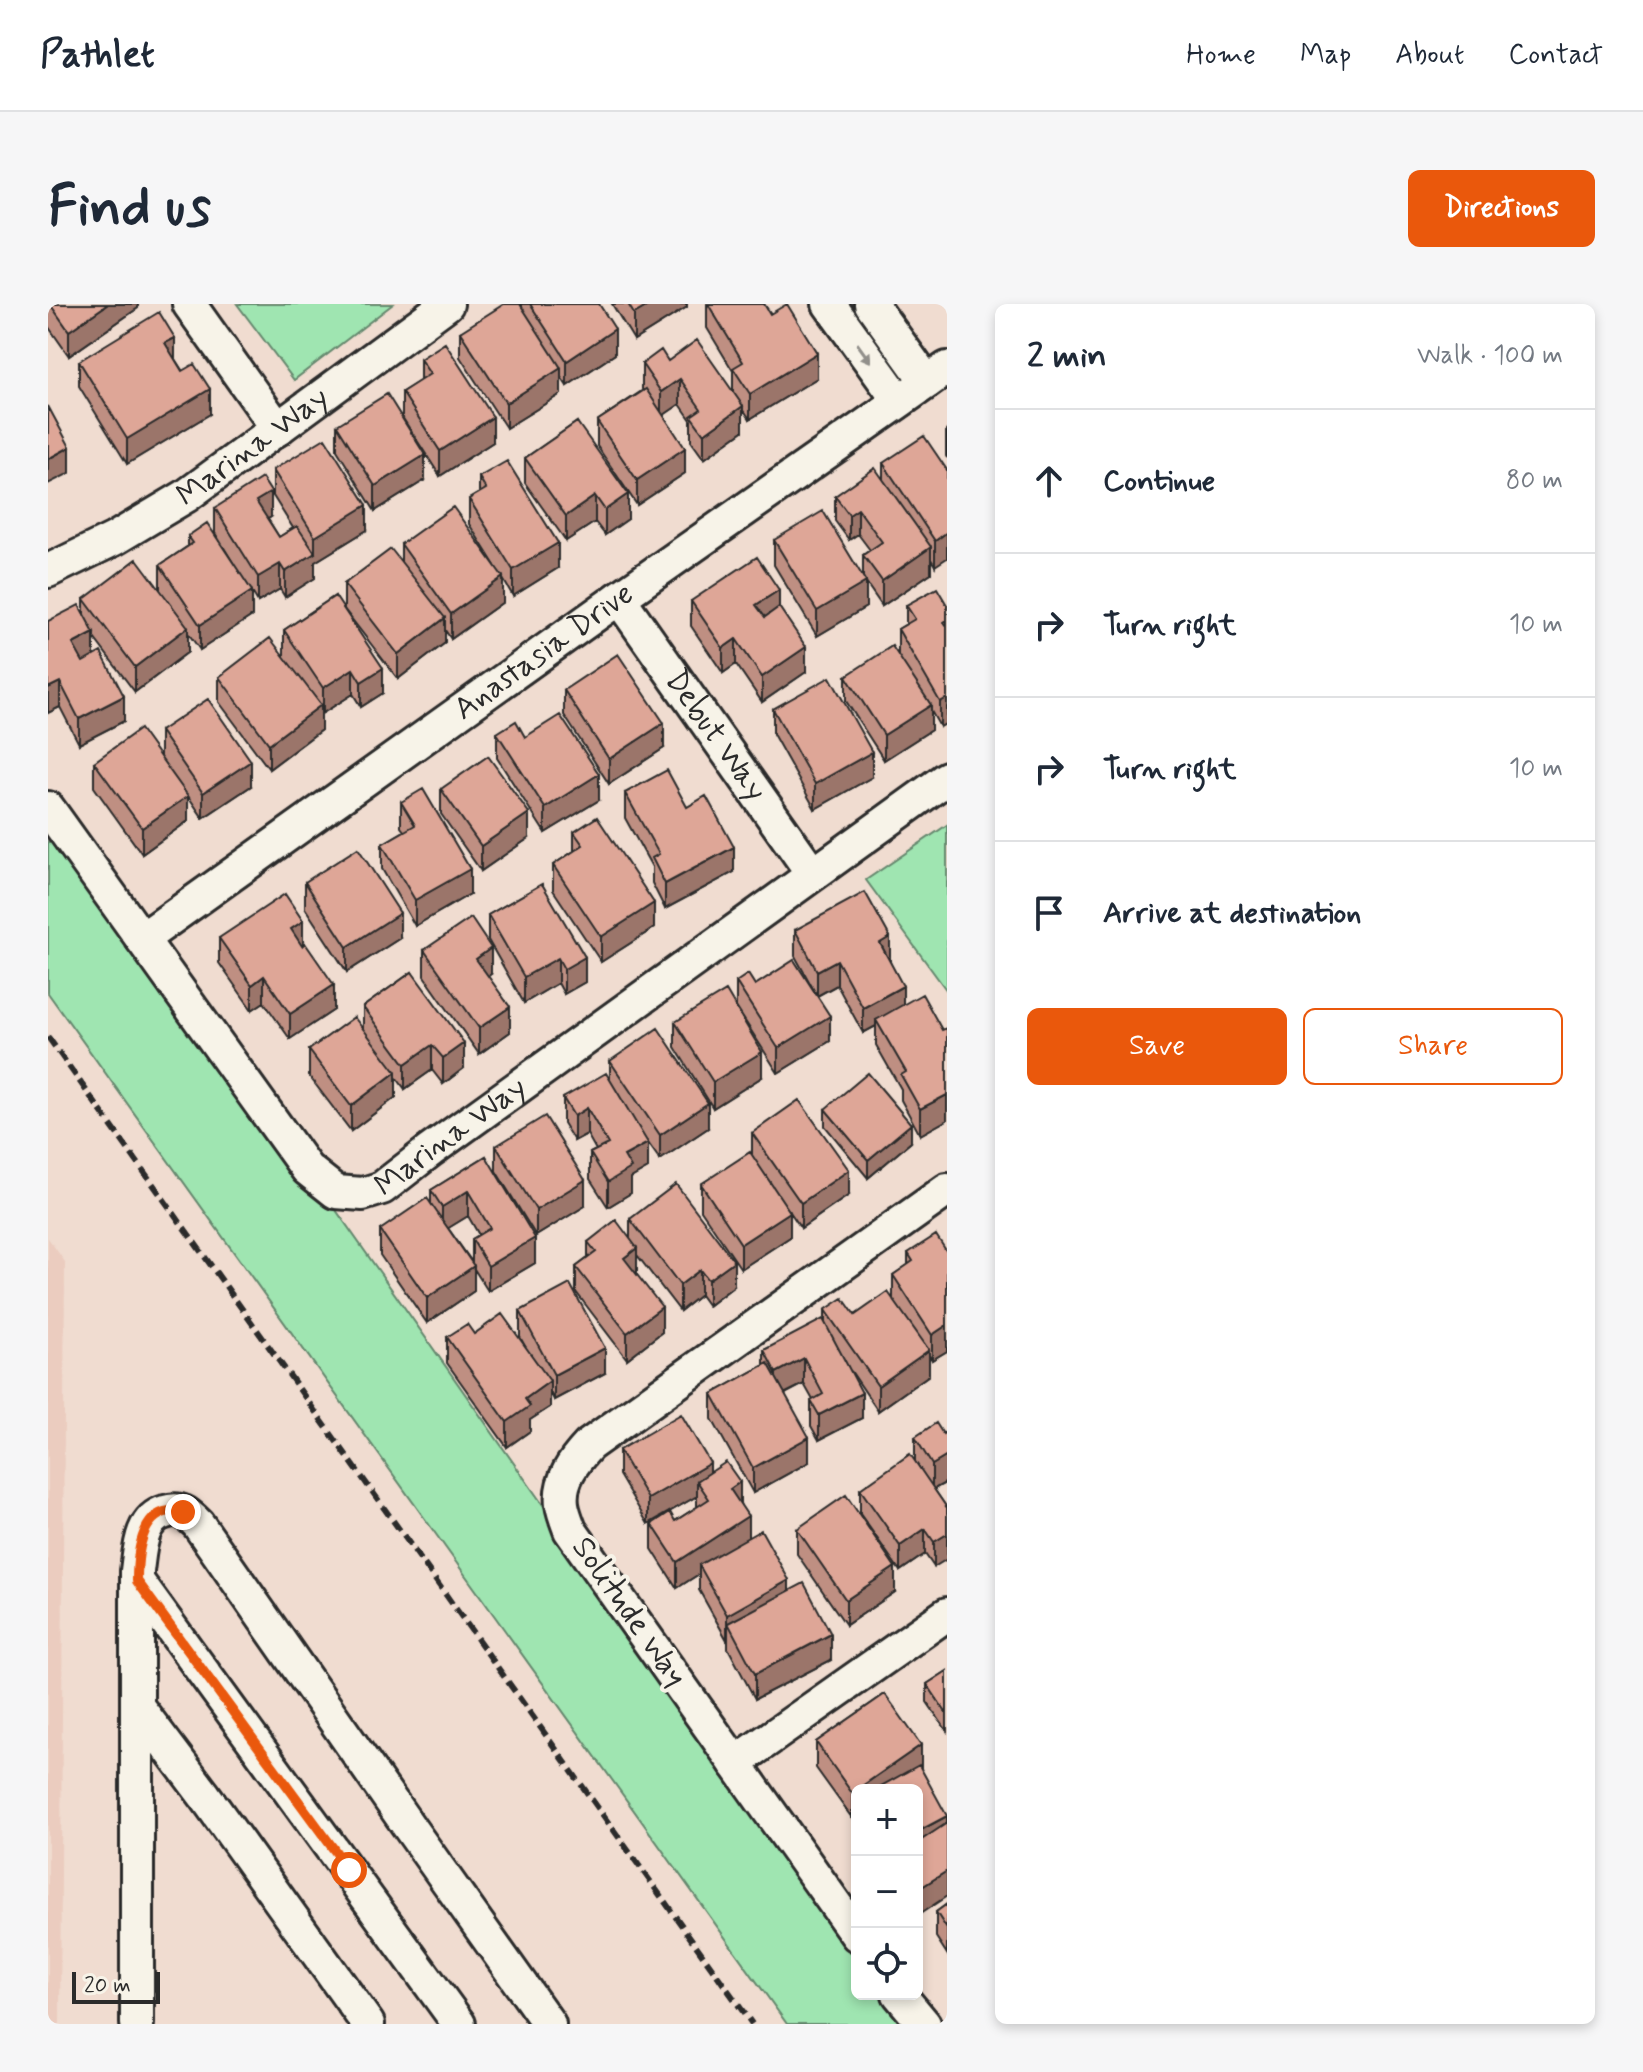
<!DOCTYPE html>
<html lang="en">
<head>
<meta charset="utf-8">
<style>
  :root { --surface:#fff; --page:#f6f6f7; --text:#1f2937; --muted:#747a83; --line:#e0e1e3; --accent:#ea580c }
  body { margin:0; font-family:Mynerve,sans-serif; background:var(--page); color:var(--text) }
  .controls { position:absolute; right:24px; bottom:24px; display:grid; overflow:hidden; border-radius:12px; box-shadow:0 4px 12px #0003 }
  .controls button { width:72px; height:72px; display:grid; place-items:center; padding:0; border:0; border-bottom:2px solid var(--line); background:var(--surface); color:var(--text); font:40px sans-serif }
  .scale { position:absolute; left:24px; bottom:20px; width:88px; box-sizing:border-box; padding-left:8px; border:4px solid #2b2b2b; border-top:0; font-size:22px; line-height:28px; white-space:nowrap; color:#2b2b2b; -webkit-text-stroke:6px #f7f3e8; paint-order:stroke }
  .stop { position:absolute; width:24px; height:24px; margin:-18px; border:6px solid #ea580c; border-radius:50%; background:#fff }
  .stop.end { background:#ea580c; border-color:#fff; box-shadow:0 2px 8px #0008 }
  .list { margin:0; padding:0; list-style:none }
  h2 { display:flex; justify-content:space-between; align-items:center; height:104px; margin:0; padding:0 32px; font-size:34px }
  h2 small { font-size:26px; font-weight:400; color:var(--muted) }
  .list li { display:grid; grid-template-columns:52px 1fr auto; gap:24px; align-items:center; box-sizing:border-box; height:144px; padding:0 32px; border-top:2px solid var(--line) }
  .list b { display:block; font-size:30px; white-space:nowrap }
  .list em { font-size:26px; font-style:normal; color:var(--muted) }
  .actions { display:flex; gap:16px; padding:24px 32px }
  .actions a { flex:1; padding:18px 0; border:2px solid var(--accent); border-radius:12px; text-align:center; font-size:28px; color:var(--accent) }
  .actions .main { background:var(--accent); color:#fff }
  .icon { flex:none; width:44px; height:44px; fill:none; stroke:currentColor; stroke-width:2; stroke-linecap:round; stroke-linejoin:round }
  .map { position:relative; flex:none; width:899px; height:1720px; overflow:hidden; border-radius:12px }
  header { display:flex; align-items:center; gap:48px; box-sizing:border-box; height:112px; padding:0 40px; background:var(--surface); border-bottom:2px solid var(--line) }
  header strong { font-size:38px }
  nav { display:flex; gap:44px; margin-inline-start:auto; font-size:28px }
  .intro { display:flex; align-items:center; justify-content:space-between; box-sizing:border-box; height:192px; padding:0 48px }
  h1 { margin:0; font-size:56px }
  .button { padding:20px 36px; border-radius:12px; background:var(--accent); color:#fff; font-size:28px; font-weight:700 }
  main { display:flex; gap:48px; padding:0 48px }
  aside { flex:1; background:var(--surface); border-radius:12px; box-shadow:0 4px 12px #0003 }
  .map>svg:first-child { display:block }
  .built { fill:#ebccbf }
  .green { fill:#9fe5b1; stroke:#65886e; stroke-width:2 }
  .lines { fill:none; stroke-linecap:round; stroke-linejoin:round }
  .minor-casing { stroke:#2b2b2b; stroke-width:38 }
  .minor { stroke:#f7f3e8; stroke-width:32 }
  .rail { stroke:#2b2b2b; stroke-width:6; stroke-dasharray:12 6; stroke-linecap:butt }
  .wall { fill:#bf8f82; stroke:#2b2b2b; stroke-width:2; fill-rule:evenodd }
  .shaded-wall { fill:#9b746a; stroke:#2b2b2b; stroke-width:2 }
  .building { fill:#dea697; stroke:#2b2b2b; stroke-width:2 }
  .oneway { fill:#918f8a }
  .route { stroke:#ea580c; stroke-width:10 }
  .labels { text-anchor:middle; dominant-baseline:central; stroke-width:8; stroke-linejoin:round; paint-order:stroke }
  .street-label { font-size:32px; fill:#2b2b2b; stroke:#f7f3e8 }
</style>
</head>
<body>
<header>
<strong>Pathlet</strong>
<nav><a>Home</a><a>Map</a><a>About</a><a>Contact</a></nav>
</header>
<div class="intro"><h1>Find us</h1><a class="button">Directions</a></div>
<main>
<div class="map">
<svg width="899" height="1720" viewBox="0 0 899 1720">
  <rect width="100%" height="100%" fill="#f0dcd0"/>
  <filter id="ink" filterUnits="userSpaceOnUse"><feTurbulence type="fractalNoise" baseFrequency=".0125" numOctaves="2"/><feDisplacementMap in="SourceGraphic" scale="16" xChannelSelector="R" yChannelSelector="G"/><feConvolveMatrix kernelMatrix="1 2 1 2 8 2 1 2 1" color-interpolation-filters="sRGB"/></filter>
  <g filter="url(#ink)">
    <path class="built" d="M0,934L17,958L12,1720H0Z"/>
    <path class="green" d="M189,0H345L246,76Z
      M0,496L809,1648V1690H838L859,1720H739L0,689Z
      M899,521V687L818,576Z"/>
    <g class="lines">
      <defs>
        <g id="minor">
          <path d="M141,0L230,125"/>
          <path d="M781,0L851,97"/>
          <path d="M823,0L879,78"/>
          <path id="s1" d="M0,267L66,235L138,192L399,0"/>
          <path id="s2" d="M571,294L765,570"/>
          <path id="s3" d="M0,504L259,865L288,888L315,890L334,884L383,846L899,474"/>
          <path id="s4" d="M94,635L571,294L899,64"/>
          <path d="M89,1277L411,1720"/>
          <path d="M89,1402L157,1492L320,1720"/>
          <path d="M687,1459L899,1310"/>
          <path d="M809,1631L522,1226C519,1218 515,1208 514,1200C511,1176 526,1157 541,1141L899,886"/>
          <path d="M851,1690L876,1720"/>
          <path d="M89,1720V1267C92,1246 92,1215 117,1208C123,1206 129,1205 135,1208C140,1210 146,1216 150,1220L361,1523L501,1720"/>
        </g>
      </defs>
      <use href="#minor" class="minor-casing"/>
      <use href="#minor" class="minor"/>
      <path class="rail" d="M0,733L704,1720"/>
    </g>
    <path class="wall" d="M0,0H90V4L21,52L0,22Z
      M474,0H551L567,50L519,82L513,73V90L458,124L412,53V28L474,3Z
      M564,0H639V3L586,36Z
      M659,0H716L769,74L702,115L695,105V127L656,155L643,137V116L632,100L615,111L637,169L589,201L549,142V117L595,86L594,85V60L620,57L685,88V67L659,24Z
      M127,55L162,110L79,160L31,82V57Z
      M372,55L445,138L392,172L354,113V88L372,77Z
      M529,118L580,215L557,231L547,218L518,237L477,179V154Z
      M289,121L377,176L327,207L289,146Z
      M899,126V154L898,152V127Z
      M835,159L899,166L887,262L883,255V269L834,302L818,279V303L769,332L726,261V236L815,274V251L822,246L810,230L801,236L787,217V192L835,176Z
      M225,166L319,226L267,258V274L237,293L232,285L210,298L204,288V312L152,346L140,329V348L87,388L46,334V352L76,417L31,440L12,403L0,409V317L36,310V295L112,285V261L140,242V232L186,260L167,229V204L223,213L220,215L231,233L245,224L225,192Z
      M431,173L510,264L465,292L455,275V298L403,335L397,326V339L350,375L296,305V280L353,259V240L446,260L421,220V195L431,189Z
      M287,292L335,389L313,403L305,390L275,409L273,406V426L221,465L171,398V373L236,351V326Z
      M643,297L731,304L758,368L714,398L688,360L675,369L643,322Z
      M858,301H899V419L892,423L883,407V426L836,456L798,397V372L850,350V325L858,320Z
      M516,386L616,444L561,480L516,411Z
      M725,405L824,473L767,505L725,430Z
      M112,427L203,482L155,514L140,492V517L94,550L46,483V458L112,452Z
      M449,429L477,433L551,496L497,529L449,454Z
      M393,485L481,534L433,567L393,510Z
      M577,489L639,503L686,568L617,605L604,579V563L577,514Z
      M353,498L422,590L367,622L334,565V540L356,527L353,523Z
      M526,528L606,624L553,658L505,586V561L526,547Z
      M257,578L352,634L299,668L257,604Z
      M494,580L537,678L516,690L510,679L476,699L440,636V611Z
      M747,626L842,658L855,701L894,726L899,724V816L872,831L853,796V785L828,741V722L815,729L789,681L769,692L782,737L730,769L688,703V678L768,690L747,652Z
      M171,634L255,641L286,706L242,735L216,698L204,706L171,659Z
      M376,646L443,670L440,672L462,728L431,750L376,672Z
      M364,668L416,764L395,780L384,766L357,785L348,773V793L303,827L261,772V746L315,725V703Z
      M627,718L714,773L665,804L627,743Z
      M562,757L660,824L612,856L600,839V864L583,874V889L560,903L542,875V849L548,846L539,830L526,837L515,819V794L562,774Z
      M777,805L863,838L820,874L777,822Z
      M704,829L801,891L753,924L742,908V933L693,965L653,906V880L704,850Z
      M448,842L537,902L488,932L448,867Z
      M438,852L487,959L440,987L426,965V987L379,1019L332,951V926L383,900V886ZM420,912L431,931L424,935V958L400,924Z
      M582,915L686,982L660,1002L652,991L632,1007L589,951V969L588,970L614,1028L579,1055L528,988V963L540,954V938L582,934Z
      M899,948V1047L884,1056L881,1051V1071L830,1107L803,1067L814,1114L771,1136L763,1122V1097L765,1096L756,1080L737,1090L761,1158L705,1189L664,1115V1090L716,1061V1046L777,1020V1006L807,1011L845,994V971L860,961V949Z
      M472,1007L557,1069L506,1096L502,1088V1103L482,1116V1127L459,1143L399,1059V1033L426,1030L478,1044L472,1033Z
      M899,1127V1178L886,1185L899,1204L886,1263L877,1250L852,1267L812,1210V1185L867,1158V1133L895,1130Z
      M571,1146L662,1169L692,1199L700,1234L741,1287L783,1356L707,1395L680,1344V1335L679,1336L651,1286V1270L629,1284L604,1245V1220L627,1217L649,1203V1192L600,1220L571,1171Z
      M749,1225L847,1288L798,1321L749,1250Z
      M899,1367V1427L879,1398V1380Z
      M837,1390L869,1486H809L804,1514L768,1464V1438Z
      M899,1600V1650L888,1633V1608Z"/>
    <path class="shaded-wall" d="M60,0H90V4L21,52V27Z
      M603,0H639V3L586,36V10Z
      M567,25V50L519,82V57Z
      M127,34V59L117,39Z
      M769,49V74L702,115V90Z
      M513,64V90L458,124V99Z
      M632,75V100L613,113V88Z
      M162,85V110L79,160V135Z
      M695,102V127L656,155V130Z
      M445,113V138L392,172V147Z
      M22,143V169L0,180V155Z
      M637,144V169L589,201V176Z
      M377,151V176L327,207V182Z
      M223,188V213L208,222V197Z
      M580,190V215L557,231V206Z
      M547,192V218L518,237V212Z
      M319,201V226L267,258V274L237,293V268L267,249V233Z
      M810,205V230L801,236V211Z
      M899,228V254L887,262V237Z
      M510,239V264L465,292V266Z
      M883,243V269L834,302V277Z
      M232,260V285L210,298V273Z
      M455,273V298L403,335V310Z
      M818,278V303L769,332V307Z
      M731,286V311L708,326V301Z
      M204,287V312L152,346V321Z
      M397,314V339L350,375V350Z
      M140,323V348L87,388V363Z
      M46,329V354L25,365V340Z
      M688,335V360L675,369V344Z
      M758,343V368L714,398V373Z
      M335,364V389L313,403V378Z
      M305,365V390L275,409V384Z
      M12,378V403L0,409V384Z
      M76,392V417L31,440V415Z
      M899,394V419L892,423V398Z
      M273,401V426L221,465V440Z
      M883,401V426L836,456V431Z
      M616,419V444L561,480V455Z
      M824,448V473L767,505V480Z
      M203,457V482L155,514V489Z
      M551,470V496L497,529V504Z
      M140,492V517L94,550V524Z
      M481,509V534L433,567V542Z
      M686,543V568L617,605V580Z
      M422,565V590L367,622V596Z
      M606,599V624L553,658V633Z
      M352,609V634L299,668V643Z
      M255,617V642L243,651V625Z
      M842,633V658L832,639Z
      M443,644V670L428,680V655Z
      M537,653V678L516,690V665Z
      M510,654V679L476,699V673Z
      M789,656V681L769,692V667Z
      M216,672V698L204,706V681Z
      M286,681V706L242,735V710Z
      M855,682V707L828,716V722L815,729V704Z
      M462,703V728L431,750V724Z
      M782,712V737L730,769V744Z
      M416,739V764L395,780V754Z
      M384,741V766L357,785V760Z
      M714,748V773L665,804V778Z
      M348,768V793L303,827V802Z
      M899,791V816L872,831V805Z
      M660,799V824L612,856V831Z
      M539,804V830L526,837V812Z
      M863,820V838L820,874V856Z
      M600,839V864L583,874V889L560,903V878L576,852Z
      M801,866V891L753,924V899Z
      M537,876V902L488,932V906Z
      M420,887V912L394,928V903Z
      M742,908V933L693,965V940Z
      M487,934V959L440,987V962Z
      M589,944V969L576,980V954Z
      M686,957V982L660,1002V976Z
      M426,962V987L379,1019V994Z
      M652,966V991L632,1007V981Z
      M614,1003V1028L579,1055V1029Z
      M899,1021V1047L884,1056V1031Z
      M557,1044V1069L506,1096V1071Z
      M881,1046V1071L830,1107V1082Z
      M756,1054V1080L728,1094V1069Z
      M502,1077V1103L482,1116V1127L459,1143V1118L477,1095Z
      M814,1089V1114L771,1136V1111Z
      M761,1133V1158L705,1189V1164Z
      M899,1152V1178L884,1186V1161Z
      M662,1159V1184L649,1177V1192L600,1220V1195Z
      M692,1178V1204L682,1185Z
      M700,1212V1237L651,1261V1270L629,1284V1258Z
      M877,1225V1250L852,1267V1242Z
      M899,1230V1255L886,1263V1238Z
      M847,1263V1288L798,1321V1296Z
      M741,1276V1302L680,1319V1335L679,1336V1311Z
      M783,1330V1356L707,1395V1370Z
      M873,1441V1466L845,1486H809V1511L804,1514V1489Z
      M899,1512V1537L869,1553V1528Z
      M899,1567V1592L869,1612V1586Z"/>
    <path class="building" d="M2,0H60L21,27Z
      M456,0H472L513,64L458,99L412,28Z
      M482,0H551L567,25L519,57Z
      M580,0H603L586,10Z
      M660,0H716L722,10L739,0L769,49L702,90L685,64L695,58Z
      M111,8L127,34L117,39L134,67L146,60L162,85L79,135L31,57Z
      M649,36L695,102L656,130L643,112L653,105L632,75L613,88L594,60L613,46L620,57Z
      M397,39L445,113L392,147L354,88L382,70L372,55Z
      M598,85L637,144L589,176L549,117Z
      M339,90L377,151L327,182L289,121Z
      M0,102L22,143L0,155Z
      M529,118L580,190L557,206L547,192L518,212L477,154Z
      M876,132L899,166V228L887,237L835,159Z
      M277,134L319,201L267,233L225,166Z
      M459,157L510,239L465,266L421,195L438,185L431,173Z
      M827,164L883,243L834,277L815,251L834,238L810,205L801,211L787,192Z
      M214,174L223,188L208,197L231,233L249,222L267,249L237,268L232,260L210,273L167,204Z
      M405,203L455,273L403,310L353,240Z
      M775,207L818,278L769,307L726,236Z
      M159,219L204,287L152,321L112,261L145,239L140,232Z
      M343,245L397,314L350,350L296,280Z
      M709,253L731,286L708,301L717,313L731,303L758,343L714,373L688,335L675,344L643,297Z
      M89,255L140,323L87,363L36,295Z
      M889,284L899,301V316L896,318L899,322V394L892,398L850,325L867,315L858,301Z
      M287,292L335,364L313,378L305,365L275,384L236,326Z
      M31,301L46,329L25,340L35,358L53,348L76,392L31,415L12,378L0,384V317Z
      M222,334L273,401L221,440L171,373Z
      M844,342L883,401L836,431L798,372Z
      M570,350L616,419L561,455L516,386Z
      M782,373L824,448L767,480L725,405Z
      M160,395L203,457L155,489L112,427Z
      M512,411L551,470L497,504L449,429L468,417L477,433Z
      M92,425L140,492L94,524L46,458Z
      M440,452L481,509L433,542L393,485Z
      M619,466L639,503L658,492L686,543L617,580L604,554L611,550L577,489Z
      M375,485L422,565L367,596L334,540L367,521L353,498Z
      M549,513L606,599L553,633L505,561L535,541L526,528Z
      M310,544L352,609L299,643L257,578Z
      M494,580L537,653L516,665L510,654L476,673L440,611Z
      M817,588L842,633L832,639L855,682L815,704L789,656L769,667L747,626Z
      M237,590L255,617L243,625L254,642L257,639L286,681L242,710L216,672L204,681L171,634Z
      M423,614L443,644L428,655L462,703L431,724L376,646Z
      M746,656L782,712L730,744L688,678L700,670L707,681Z
      M364,668L416,739L395,754L384,741L357,760L315,703Z
      M678,687L714,748L665,778L627,718Z
      M874,690L894,726L899,724V791L872,805L853,771L858,768L828,716Z
      M306,713L348,768L303,802L261,746Z
      M610,724L660,799L612,831L562,757Z
      M558,769L600,839L576,852L583,864L560,878L542,849L560,840L539,804L526,812L515,794Z
      M820,769L863,820L820,856L777,805Z
      M751,796L801,866L753,899L704,829Z
      M497,812L537,876L488,906L448,842Z
      M702,848L742,908L693,940L653,880Z
      M438,852L487,934L440,962L424,935L442,924L420,887L394,903L383,886Z
      M628,880L686,957L660,976L652,966L632,981L582,915Z
      M379,894L426,962L379,994L332,926Z
      M568,916L589,944L576,954L614,1003L579,1029L528,963L548,948L540,938Z
      M888,931L899,948V1021L884,1031L845,971L865,957L860,949Z
      M522,980L557,1044L506,1071L472,1007Z
      M840,988L881,1046L830,1082L777,1006L795,994L807,1011Z
      M454,1010L502,1077L477,1095L482,1102L459,1118L399,1033L419,1020L426,1030Z
      M775,1015L814,1089L771,1111L763,1097L775,1090L756,1054L728,1069L716,1046Z
      M720,1059L761,1133L705,1164L664,1090Z
      M633,1110L662,1159L600,1195L571,1146Z
      M888,1119L895,1130L899,1127V1152L884,1161L867,1133Z
      M862,1150L899,1204V1230L886,1238L877,1225L852,1242L812,1185Z
      M678,1158L692,1178L682,1185L700,1212L629,1258L604,1220L622,1208L627,1217L661,1195L649,1177Z
      M798,1191L847,1263L798,1296L749,1225Z
      M713,1226L741,1276L679,1311L651,1261Z
      M756,1279L783,1330L707,1370L680,1319Z
      M899,1367V1410L879,1380Z
      M837,1390L873,1441L804,1489L768,1438Z
      M871,1461L899,1512L869,1528V1486H826Z
      M899,1519V1567L869,1586V1539Z
      M899,1600V1625L888,1608Z"/>
    <defs><path id="oneway-solid" d="M-6-.8H1V-3.2L6.5 0L1 3.2V.8H-6Z" transform="scale(2)"/></defs>
    <use class="oneway" href="#oneway-solid" transform="translate(816 49) rotate(54)"/>
  </g>
  <g class="lines" filter="url(#ink)">
    <path class="route" d="M135,1208C94,1199 89,1247 89,1277L301,1566"/>
  </g>
  <g class="labels">
    <g class="street-label">
      <text stroke="none"><textPath href="#s1" startOffset="240">Marina Way</textPath></text>
      <text stroke="none"><textPath href="#s4" startOffset="494">Anastasia Drive</textPath></text>
      <text stroke="none"><textPath href="#s2" startOffset="168">Debut Way</textPath></text>
      <text stroke="none"><textPath href="#s3" startOffset="614">Marina Way</textPath></text>
      <text transform="translate(581 1308) rotate(55)">Solitude Way</text>
    </g>
  </g>
</svg>
<div class="controls">
<button>+</button>
<button>−</button>
<button><svg class="icon" aria-label="locate" viewBox="0 0 24 24"><circle cx="12" cy="12" r="6"/><path d="M12 2v4M12 18v4M2 12h4M18 12h4"/></svg></button>
</div>
<div class="scale">20 m</div>
<div class="stop" style="left:301px;top:1566px"></div>
<div class="stop end" style="left:135px;top:1208px"></div>
</div>
<aside>
<h2>2 min<small>Walk · 100 m</small></h2>
<ul class="list">
<li><svg class="icon" aria-label="ahead" viewBox="0 0 24 24"><path d="M12 20V5M6 11l6-6 6 6"/></svg><div><b>Continue</b></div><em>80 m</em></li>
<li><svg class="icon" aria-label="right" viewBox="0 0 24 24"><path d="M7 20v-9h11M14 6l5 5-5 5"/></svg><div><b>Turn right</b></div><em>10 m</em></li>
<li><svg class="icon" aria-label="right" viewBox="0 0 24 24"><path d="M7 20v-9h11M14 6l5 5-5 5"/></svg><div><b>Turn right</b></div><em>10 m</em></li>
<li><svg class="icon" aria-label="arrive" viewBox="0 0 24 24"><path d="M6 21V4h12l-3 4 3 4H6"/></svg><div><b>Arrive at destination</b></div></li>
</ul>
<div class="actions"><a class="main">Save</a><a>Share</a></div>
</aside>
</main>
</body>
</html>
